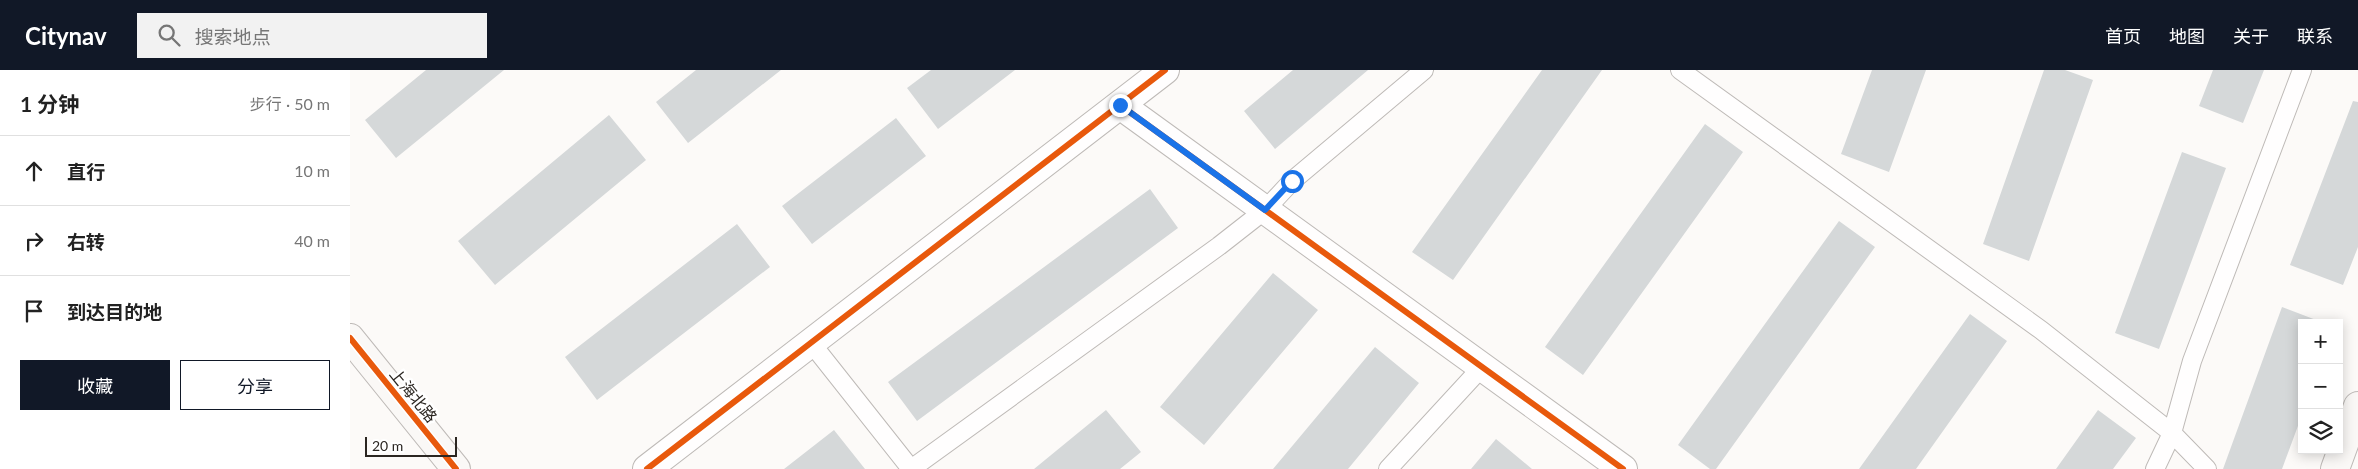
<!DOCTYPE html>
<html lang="zh">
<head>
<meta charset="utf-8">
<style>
  :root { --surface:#fff; --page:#f2f2f2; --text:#222; --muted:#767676; --line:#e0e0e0; --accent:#111827 }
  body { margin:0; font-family:Lato,"Noto Sans SC",sans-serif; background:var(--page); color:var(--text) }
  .controls { position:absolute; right:15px; bottom:15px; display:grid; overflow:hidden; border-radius:0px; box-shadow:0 2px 12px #0003 }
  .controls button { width:45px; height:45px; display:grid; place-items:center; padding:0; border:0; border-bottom:1px solid var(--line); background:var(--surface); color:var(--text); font:25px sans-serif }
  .scale { position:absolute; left:15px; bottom:12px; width:92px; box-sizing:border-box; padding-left:5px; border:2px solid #2b2621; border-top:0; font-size:14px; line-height:18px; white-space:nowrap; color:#2b2621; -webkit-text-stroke:4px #fff; paint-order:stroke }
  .stop { position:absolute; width:15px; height:15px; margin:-11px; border:4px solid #1a73e8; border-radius:50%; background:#fff }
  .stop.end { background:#1a73e8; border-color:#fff; box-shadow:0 1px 5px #0008 }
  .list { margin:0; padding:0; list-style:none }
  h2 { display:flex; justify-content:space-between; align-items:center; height:65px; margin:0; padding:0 20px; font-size:21px }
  h2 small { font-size:16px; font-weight:400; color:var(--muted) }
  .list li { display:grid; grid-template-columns:32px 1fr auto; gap:15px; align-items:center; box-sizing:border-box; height:70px; padding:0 20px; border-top:1px solid var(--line) }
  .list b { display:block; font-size:19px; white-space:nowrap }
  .list em { font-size:16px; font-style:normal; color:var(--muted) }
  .actions { display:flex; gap:10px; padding:15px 20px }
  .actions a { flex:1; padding:11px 0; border:1px solid var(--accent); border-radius:0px; text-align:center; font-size:18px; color:var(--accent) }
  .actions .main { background:var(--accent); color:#fff }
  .icon { flex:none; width:28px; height:28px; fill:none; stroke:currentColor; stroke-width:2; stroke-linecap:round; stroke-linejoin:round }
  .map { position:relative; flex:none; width:2008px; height:399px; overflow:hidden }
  header { display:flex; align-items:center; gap:30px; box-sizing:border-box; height:70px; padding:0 25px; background:var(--accent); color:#fff }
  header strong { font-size:24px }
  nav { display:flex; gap:28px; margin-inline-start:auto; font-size:18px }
  .search { width:350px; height:45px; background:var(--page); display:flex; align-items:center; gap:12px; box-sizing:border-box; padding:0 18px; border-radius:0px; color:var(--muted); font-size:19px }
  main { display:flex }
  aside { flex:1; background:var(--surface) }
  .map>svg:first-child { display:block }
  .building { fill:#d5d8d9 }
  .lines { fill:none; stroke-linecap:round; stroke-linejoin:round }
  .lane-casing { stroke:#bebab7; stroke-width:20 }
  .street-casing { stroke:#bebab7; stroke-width:30 }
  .secondary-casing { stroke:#bebab7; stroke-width:30 }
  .lane { stroke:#fffefe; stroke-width:18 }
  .street { stroke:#fffefe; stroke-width:28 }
  .secondary { stroke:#faf8f6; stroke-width:28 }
  .cycleway-casing { stroke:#fff; stroke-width:9 }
  .cycleway { stroke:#e8590c; stroke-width:6 }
  .route { stroke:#1a73e8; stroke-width:6 }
  .labels { text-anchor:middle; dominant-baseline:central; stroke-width:5; stroke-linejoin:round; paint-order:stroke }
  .street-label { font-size:16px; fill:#2b2621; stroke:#fff }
</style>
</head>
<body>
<header>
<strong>Citynav</strong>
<div class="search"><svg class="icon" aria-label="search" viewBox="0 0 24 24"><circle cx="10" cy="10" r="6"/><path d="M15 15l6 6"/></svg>搜索地点</div>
<nav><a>首页</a><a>地图</a><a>关于</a><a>联系</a></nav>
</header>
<main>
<aside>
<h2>1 分钟<small>步行 · 50 m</small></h2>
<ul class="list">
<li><svg class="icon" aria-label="ahead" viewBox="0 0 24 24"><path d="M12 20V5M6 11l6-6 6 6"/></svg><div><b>直行</b></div><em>10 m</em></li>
<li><svg class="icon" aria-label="right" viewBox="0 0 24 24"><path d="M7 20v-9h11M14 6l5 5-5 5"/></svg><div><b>右转</b></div><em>40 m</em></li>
<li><svg class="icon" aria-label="arrive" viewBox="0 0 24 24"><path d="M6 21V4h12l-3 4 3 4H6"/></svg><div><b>到达目的地</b></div></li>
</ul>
<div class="actions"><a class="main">收藏</a><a>分享</a></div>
</aside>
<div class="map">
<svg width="2008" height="399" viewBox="0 0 2008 399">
  <rect width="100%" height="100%" fill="#fcfaf8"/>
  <path class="building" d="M76,0H154L46,88L15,50Z
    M346,0H431L338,73L306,32Z
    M581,0H665L588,59L557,18Z
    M943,0H1018L925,79L894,41Z
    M1192,0H1252L1103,210L1062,182Z
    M1522,0H1576L1539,102L1491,84Z
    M1694,0H1715L1743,10L1679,191L1633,174Z
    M1863,0H1914L1893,53L1849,36Z
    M2003,31L2008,32V177L1993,215L1940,195Z
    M259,45L296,90L145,215L108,171Z
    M546,48L576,86L462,174L432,136Z
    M1355,54L1393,82L1233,305L1195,277Z
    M1832,82L1876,98L1809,279L1765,263Z
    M800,119L828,158L567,351L538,312Z
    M1489,151L1525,177L1366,399H1360L1328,375Z
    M387,154L420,197L247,330L215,287Z
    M923,203L968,240L854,375L810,337Z
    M1932,237L1974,253H1952V345L1932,399H1873Z
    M1620,244L1657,271L1566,399H1509Z
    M1025,277L1069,313L998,399H923Z
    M756,340L791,382L770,399H684Z
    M1748,340L1786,368L1763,399H1706Z
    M484,360L515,399H434Z
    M1146,369L1182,399H1121Z"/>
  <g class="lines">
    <defs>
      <path id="lane" d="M1330,0L1691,260L1822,363L1857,399
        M462,274L561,399
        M561,399L869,176L915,140L942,111L1074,0
        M1038,399L1132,297
        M1805,399L1822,363L1842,291L1952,0"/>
      <path id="street" d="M770,35L1273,399
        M297,399L815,0"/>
      <path id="secondary" d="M0,268L106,399
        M1985,399L2008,336"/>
    </defs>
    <use href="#lane" class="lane-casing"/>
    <use href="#street" class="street-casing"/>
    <use href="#secondary" class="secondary-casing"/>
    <use href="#lane" class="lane"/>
    <use href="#street" class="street"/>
    <use href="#secondary" class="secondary"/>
    <defs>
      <path id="cycleway" d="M770,35L1273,399
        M0,268L106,399
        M297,399L815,0"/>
    </defs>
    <use href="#cycleway" class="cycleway-casing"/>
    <use href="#cycleway" class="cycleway"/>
  </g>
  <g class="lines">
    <path class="route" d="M770,35L915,140L942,111"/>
  </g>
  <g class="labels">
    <g class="street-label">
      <text transform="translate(64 325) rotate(51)">上海北路</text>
    </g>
  </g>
</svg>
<div class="controls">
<button>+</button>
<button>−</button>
<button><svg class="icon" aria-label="layers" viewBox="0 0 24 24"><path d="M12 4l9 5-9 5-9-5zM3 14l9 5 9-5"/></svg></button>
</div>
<div class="scale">20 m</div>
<div class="stop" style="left:942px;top:111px"></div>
<div class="stop end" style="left:770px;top:35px"></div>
</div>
</main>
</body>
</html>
